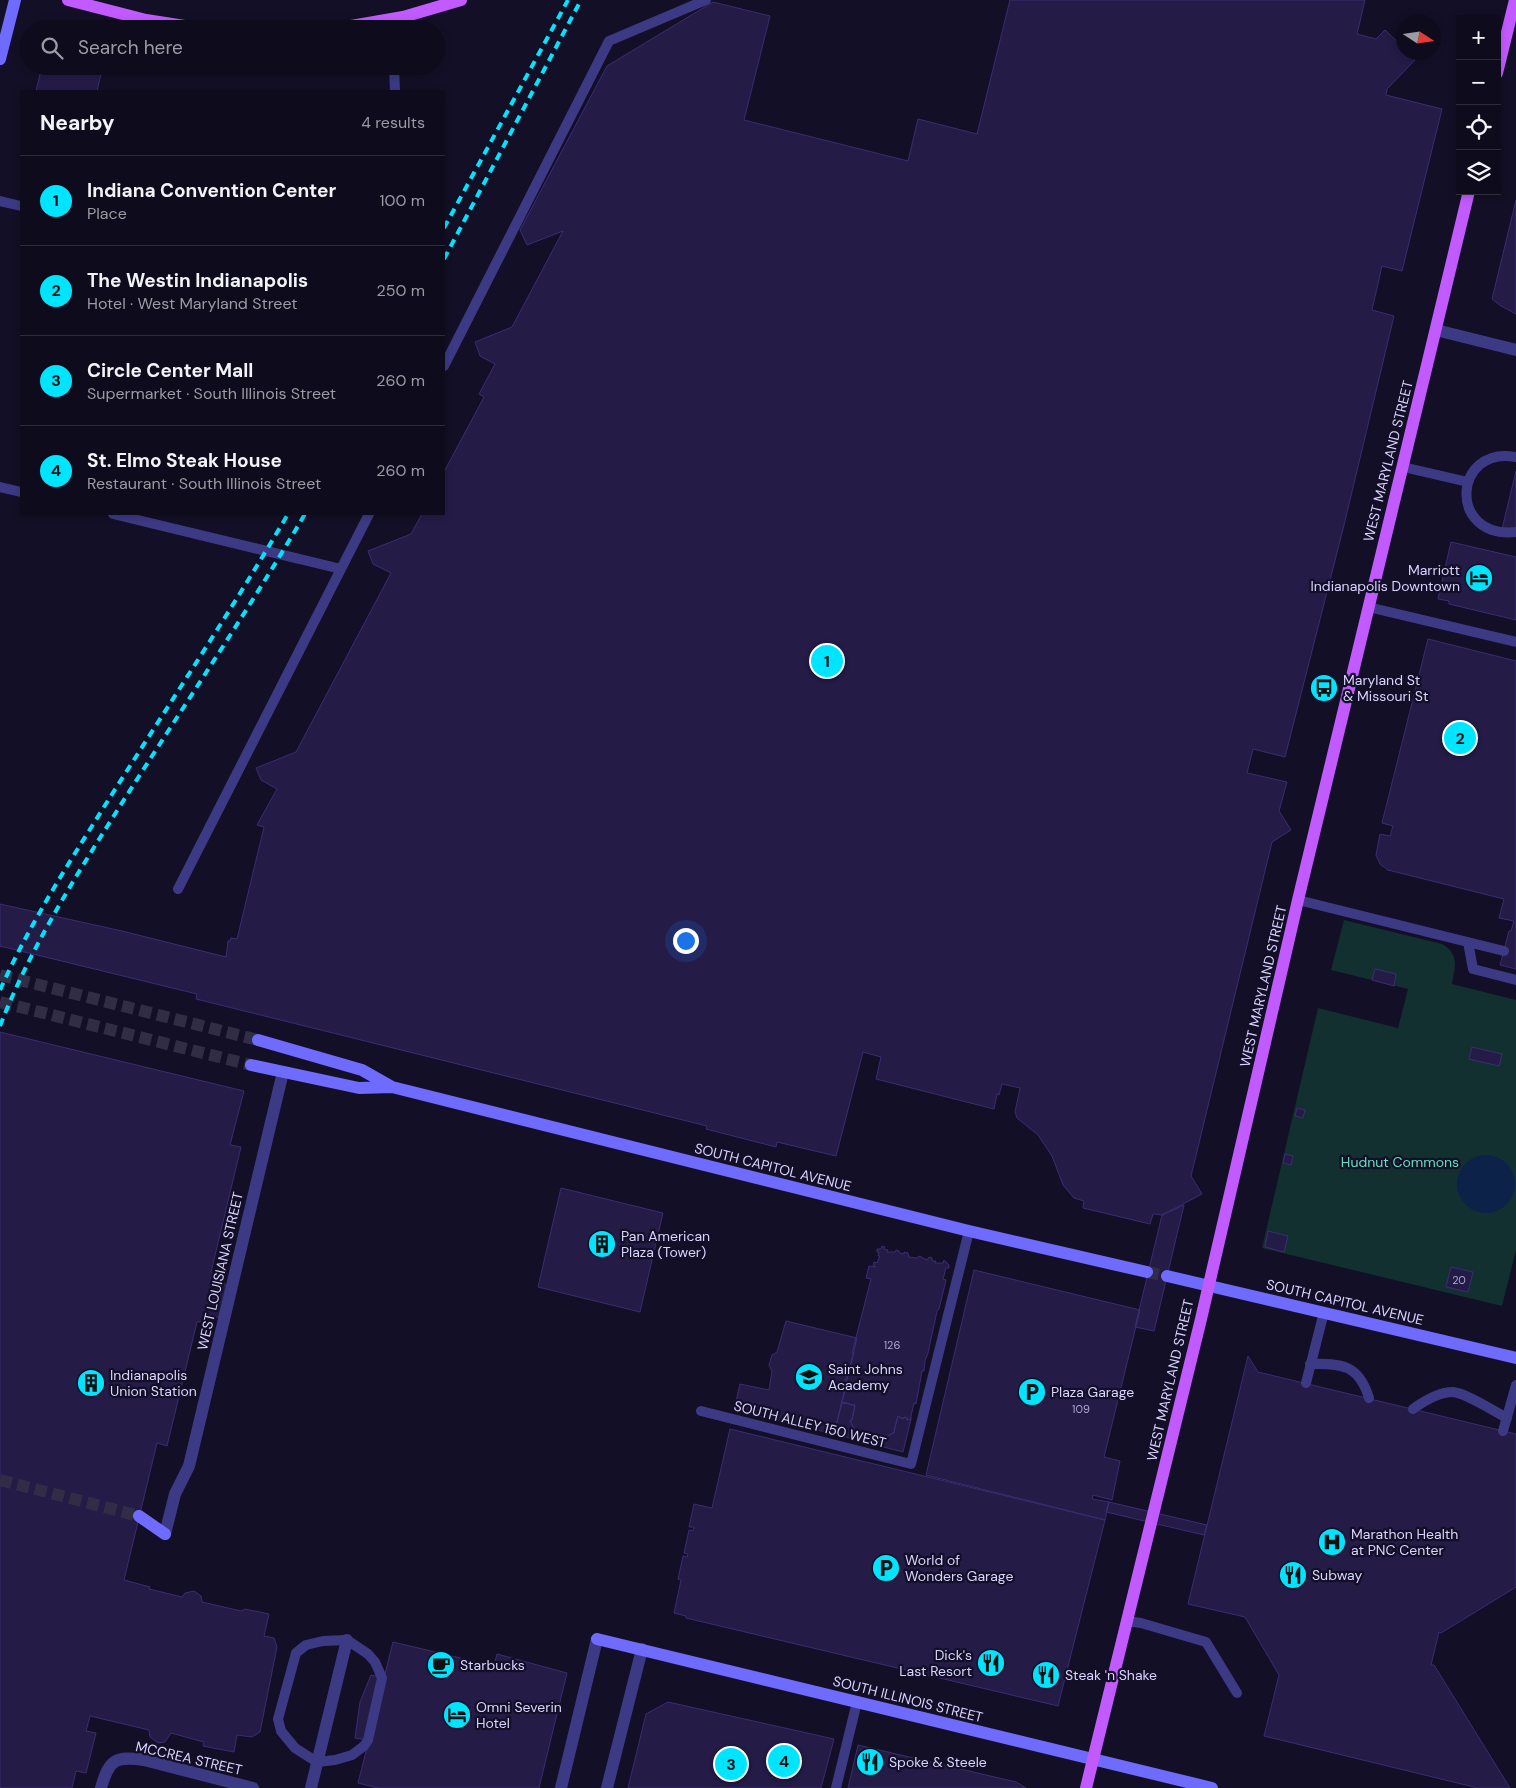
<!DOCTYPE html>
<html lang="en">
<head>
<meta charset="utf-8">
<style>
  :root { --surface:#0e0b1c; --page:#1c1929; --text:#f1f3f6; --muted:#9b9ba3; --line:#2e2b3b; --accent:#00e5ff }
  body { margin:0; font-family:"DM Sans",sans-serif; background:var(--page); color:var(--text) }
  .controls { position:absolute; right:15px; top:15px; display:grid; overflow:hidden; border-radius:0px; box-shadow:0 2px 8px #0003 }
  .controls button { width:45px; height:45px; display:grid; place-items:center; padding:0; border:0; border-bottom:1px solid var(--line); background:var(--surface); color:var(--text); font:25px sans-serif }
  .compass { position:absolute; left:1396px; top:15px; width:45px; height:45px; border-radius:50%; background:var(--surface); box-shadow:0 2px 8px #0003; rotate:102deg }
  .you { position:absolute; left:685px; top:940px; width:18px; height:18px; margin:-12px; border:4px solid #fff; border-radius:50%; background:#1a73e8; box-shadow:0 0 0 8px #1a73e833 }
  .badge { display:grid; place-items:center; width:32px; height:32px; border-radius:50%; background:var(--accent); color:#111; font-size:16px; font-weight:700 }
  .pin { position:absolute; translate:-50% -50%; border:2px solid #fff; box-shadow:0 1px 5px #0006 }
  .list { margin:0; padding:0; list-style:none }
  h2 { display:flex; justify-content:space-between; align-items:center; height:65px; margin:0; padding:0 20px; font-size:21px }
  h2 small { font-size:16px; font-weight:400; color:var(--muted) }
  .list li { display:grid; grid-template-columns:32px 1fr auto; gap:15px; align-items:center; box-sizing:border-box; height:90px; padding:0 20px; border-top:1px solid var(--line) }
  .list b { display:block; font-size:19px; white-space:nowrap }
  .list p { margin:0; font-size:16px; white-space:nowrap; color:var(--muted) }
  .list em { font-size:16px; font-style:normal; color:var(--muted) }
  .icon { flex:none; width:28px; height:28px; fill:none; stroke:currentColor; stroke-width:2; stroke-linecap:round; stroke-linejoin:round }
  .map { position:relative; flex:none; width:1516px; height:1788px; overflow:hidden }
  .search { position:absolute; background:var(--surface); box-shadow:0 2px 8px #0003; left:20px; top:20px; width:425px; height:55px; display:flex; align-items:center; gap:12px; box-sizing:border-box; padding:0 18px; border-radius:28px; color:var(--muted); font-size:19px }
  .panel { position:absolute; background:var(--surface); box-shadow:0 2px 8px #0003; left:20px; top:90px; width:425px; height:425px; border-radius:0px }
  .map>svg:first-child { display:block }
  .green { fill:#12302f }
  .water { fill:#0c2248 }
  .building { fill:#241b47; stroke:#3b2d73 }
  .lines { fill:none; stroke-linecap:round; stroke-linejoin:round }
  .secondary-tunnel { stroke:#312d47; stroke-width:12; stroke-dasharray:12 6; stroke-linecap:butt }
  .service { stroke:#3d3a85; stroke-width:10 }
  .minor { stroke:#3d3a85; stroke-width:12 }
  .tertiary { stroke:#3d3a85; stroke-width:12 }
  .secondary { stroke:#6f6bff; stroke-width:12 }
  .primary { stroke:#c25bff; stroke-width:12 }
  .rail { stroke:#00e5ff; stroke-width:4; stroke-dasharray:8 6; stroke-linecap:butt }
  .labels { text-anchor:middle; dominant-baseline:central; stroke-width:4.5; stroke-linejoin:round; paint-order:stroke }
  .number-label { font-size:11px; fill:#aca6d1 }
  .street-label { font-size:14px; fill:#d9d4ff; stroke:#130f26 }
  .poi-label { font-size:14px; fill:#d9d4ff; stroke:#130f26; text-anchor:start }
  .park-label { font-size:14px; fill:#5fe0c0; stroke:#130f26 }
</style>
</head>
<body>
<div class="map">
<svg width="1516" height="1788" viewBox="0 0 1516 1788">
  <rect width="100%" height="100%" fill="#130f26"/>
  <path class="green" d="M1344,920L1442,944C1460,954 1455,967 1452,984L1516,1000V1250L1502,1306L1262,1248L1318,1008L1398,1028L1408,989L1331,970Z"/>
  <path class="water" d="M1457 1184a29 29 0 1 1 58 0a29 29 0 1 1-58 0Z"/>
  <path class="building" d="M1010,0H1365L1357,34L1376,39L1385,30L1404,48V52H1408L1415,60L1387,89L1386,95L1442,109L1402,271L1382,266L1372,310L1394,316L1345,521L1285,757L1253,749L1247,773L1287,782L1279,811L1291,830L1272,842L1191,1176L1202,1194L1162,1215L1153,1214L1150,1224L1083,1208L1084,1201L1074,1198L1063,1185L1052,1156L1038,1135L1017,1118L1015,1112L1020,1088L1002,1084L999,1095L997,1094L994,1109L876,1079L881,1057L863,1052L836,1156L777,1142L776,1147L706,1129L707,1126L196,999L197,994L0,946V904L122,931L226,957L228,941H230L231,938L237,939L264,827L257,825L277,789L261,780L256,768L296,752L391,573L373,564L368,551L411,534L422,514H444V472L484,397L479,394L495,364L480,356L475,342L512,327L563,231L527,245L520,230L607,66L713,2L770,16L744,120L908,161L918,119L977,134Z
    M42,66H103L97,91H36Z
    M1516,200V314L1501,306L1492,299Z
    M1516,471V532L1502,529Z
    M1451,542L1516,557V620L1449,604V601L1438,599Z
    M1428,639L1516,661V969L1500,965L1509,931H1511L1514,921L1499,918L1504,899L1388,870L1380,864L1376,855L1380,834L1390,836L1393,826L1382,823Z
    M1375,969L1396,974L1394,986L1372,980Z
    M0,1032L244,1091L230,1145L241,1147L211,1272L223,1281L227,1288L219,1316L212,1321L197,1322L167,1446L157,1443L124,1580L150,1587L149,1589L182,1597L185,1593L194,1591L201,1596L202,1602L241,1611L245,1609L269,1614L264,1636L274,1638L277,1647L260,1732L252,1737L237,1735L234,1752L203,1746L204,1742L171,1733L165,1742L158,1743L150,1737L149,1730L90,1716L86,1731L96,1733L86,1773L76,1771L72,1788H0Z
    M1472,1047L1502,1054L1499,1066L1469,1059Z
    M1297,1108L1305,1110L1303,1118L1295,1116Z
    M1285,1154L1293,1156L1291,1165L1283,1163Z
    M561,1188L663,1213L640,1312L538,1287Z
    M1184,1205L1154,1331L1135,1327L1162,1215Z
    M1268,1231L1288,1236L1284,1252L1265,1247Z
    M882,1246L885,1247L884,1249L888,1250L887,1252H895L896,1250L899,1251L900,1253L904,1254V1252L908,1253L909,1257L917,1258L919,1256L927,1260L929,1257L932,1258V1261H936L935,1263H943L944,1260L949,1265V1268H946L943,1279L946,1280L939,1309L937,1311L928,1353L925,1361L924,1371H922L916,1404L914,1403L911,1416V1419L907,1420V1418L904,1417L903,1419L898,1416L894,1431L895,1432L876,1443V1441L861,1438L860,1439L858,1437L859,1436L850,1421L852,1420L855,1405L842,1403L841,1402L843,1399L846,1386L844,1385L854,1353H852L871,1279L866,1278L869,1266L876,1267L873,1265L874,1262L877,1263L880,1256H878L879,1252H877V1249H881Z
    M1451,1267L1473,1272L1468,1292L1446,1287Z
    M974,1270L1140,1310L1104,1457L1120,1461L1112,1500L1093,1495L1092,1499L1109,1502L1105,1520L926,1475Z
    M786,1321L857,1338L834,1434L734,1410L740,1384L769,1390L772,1371L769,1365L772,1355L777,1352Z
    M1248,1356L1258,1372L1516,1434V1587L1441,1633L1439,1632L1431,1665H1434L1510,1788H1478L1264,1736L1279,1675L1245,1617L1188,1604Z
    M844,1402L850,1404V1405H855L852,1420L850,1421L860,1439L861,1438L879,1443V1441L895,1432L894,1431L898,1416L903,1419L904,1417L907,1418V1420L911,1419L903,1452L834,1434L842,1403Z
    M730,1429L1105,1520L1058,1706L686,1618V1616L674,1613L681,1580L678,1579L683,1556L687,1557L688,1554L684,1553L689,1530L693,1531L694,1527H689L694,1504L712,1508Z
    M1109,1502L1207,1525L1204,1535L1106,1512Z
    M393,1642L494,1666L497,1654L567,1673L539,1788H378L358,1783L369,1740L355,1738L360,1702L371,1675L384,1678Z
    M668,1702L834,1739L821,1788H628L646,1714Z
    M858,1745L1016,1782L1026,1788H848Z"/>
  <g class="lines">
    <path class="secondary-tunnel" d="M0,975L258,1040
      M0,1002L251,1065
      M1147,1272L1167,1276
      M0,1480L139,1516"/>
    <path class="service" d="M394,66L395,91
      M0,201L21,206
      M444,366L609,41L706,0
      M1516,457C1453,445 1447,539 1516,532
      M1403,467L1468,482
      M0,487L21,492
      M113,514L341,569
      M1368,607L1516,642
      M178,889L369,514
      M1298,900L1504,951
      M1468,942L1473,969L1516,980
      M1310,1364C1342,1363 1359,1365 1369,1398
      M1306,1383L1324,1312
      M1413,1409C1424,1401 1438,1392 1453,1392C1466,1393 1495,1412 1507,1418
      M701,1411L911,1464L969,1231
      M1503,1431L1516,1385
      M1127,1621L1141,1623L1206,1642L1237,1693
      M347,1640L368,1654L375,1662L382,1678L368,1740L364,1746L352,1755L335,1760L317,1762L295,1748L281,1731L278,1719L296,1653L306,1645L323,1641Z
      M836,1788L857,1702"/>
    <path class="minor" d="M1436,330L1516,350
      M165,1534L175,1494L189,1466L283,1072
      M101,1788C109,1759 116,1756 144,1760L253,1788
      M311,1788L347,1640"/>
    <path class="tertiary" d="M561,1788L597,1639
      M607,1788L642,1649"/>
    <path class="secondary" d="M0,59L15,0
      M258,1040L362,1070L392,1087L969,1231L1147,1272
      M251,1065L359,1088L392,1087
      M1167,1276L1516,1358
      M139,1516L165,1534
      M597,1639L1212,1788"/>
    <path class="primary" d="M68,0L146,20L204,29
      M334,29L403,17L461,0
      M1497,73L1515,0
      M1086,1788L1201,1319L1298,900L1469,191"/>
    <path class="rail" d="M444,228L568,0
      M444,259L581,0
      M0,990C30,923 70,861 109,799C169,704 231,611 288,514
      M0,1026C29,951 72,882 115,814C178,714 245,616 305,514"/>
  </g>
  <defs>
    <symbol id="hotel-disc" viewBox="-11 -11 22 22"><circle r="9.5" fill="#00e5ff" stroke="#130f26"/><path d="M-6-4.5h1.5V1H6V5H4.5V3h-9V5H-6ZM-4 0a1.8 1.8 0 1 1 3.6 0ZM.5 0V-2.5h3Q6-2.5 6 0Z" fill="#111"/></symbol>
    <symbol id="bus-disc" viewBox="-11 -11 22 22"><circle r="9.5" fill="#00e5ff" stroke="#130f26"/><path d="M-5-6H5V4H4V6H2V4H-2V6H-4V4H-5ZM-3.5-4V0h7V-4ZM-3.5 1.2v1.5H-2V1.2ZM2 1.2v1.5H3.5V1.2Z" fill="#111"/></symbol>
    <symbol id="building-disc" viewBox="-11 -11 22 22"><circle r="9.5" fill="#00e5ff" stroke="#130f26"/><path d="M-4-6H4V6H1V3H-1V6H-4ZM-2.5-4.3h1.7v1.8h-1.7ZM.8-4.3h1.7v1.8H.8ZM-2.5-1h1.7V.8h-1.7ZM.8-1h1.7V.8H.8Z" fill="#111"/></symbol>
    <symbol id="school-disc" viewBox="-11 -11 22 22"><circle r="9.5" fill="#00e5ff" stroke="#130f26"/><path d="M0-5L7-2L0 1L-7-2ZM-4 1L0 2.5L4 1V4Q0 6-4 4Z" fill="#111"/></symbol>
    <symbol id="parking-disc" viewBox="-11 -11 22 22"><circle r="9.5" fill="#00e5ff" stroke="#130f26"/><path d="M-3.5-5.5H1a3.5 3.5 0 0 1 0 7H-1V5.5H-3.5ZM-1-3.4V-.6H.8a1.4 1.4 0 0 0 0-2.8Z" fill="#111"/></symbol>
    <symbol id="hospital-disc" viewBox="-11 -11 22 22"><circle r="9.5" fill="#00e5ff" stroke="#130f26"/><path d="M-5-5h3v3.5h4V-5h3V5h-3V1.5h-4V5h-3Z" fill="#111"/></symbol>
    <symbol id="restaurant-disc" viewBox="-11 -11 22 22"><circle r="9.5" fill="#00e5ff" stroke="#130f26"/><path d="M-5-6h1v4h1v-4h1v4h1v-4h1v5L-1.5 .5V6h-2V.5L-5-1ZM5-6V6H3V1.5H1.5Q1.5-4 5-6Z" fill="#111"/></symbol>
    <symbol id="cafe-disc" viewBox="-11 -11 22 22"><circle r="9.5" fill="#00e5ff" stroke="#130f26"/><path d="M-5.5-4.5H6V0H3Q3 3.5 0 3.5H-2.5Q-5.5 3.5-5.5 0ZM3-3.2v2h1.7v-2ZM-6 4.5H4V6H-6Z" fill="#111"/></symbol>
  </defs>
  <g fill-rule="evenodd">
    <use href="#hotel-disc" x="1463" y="562" width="32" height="32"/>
    <use href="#bus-disc" x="1308" y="672" width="32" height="32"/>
    <use href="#building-disc" x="586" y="1228" width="32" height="32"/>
    <use href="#school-disc" x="793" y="1361" width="32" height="32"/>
    <use href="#building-disc" x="75" y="1367" width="32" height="32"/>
    <use href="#parking-disc" x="1016" y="1376" width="32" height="32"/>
    <use href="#hospital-disc" x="1316" y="1526" width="32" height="32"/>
    <use href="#parking-disc" x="870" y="1552" width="32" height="32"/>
    <use href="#restaurant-disc" x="1277" y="1559" width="32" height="32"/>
    <use href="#restaurant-disc" x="975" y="1647" width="32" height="32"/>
    <use href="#cafe-disc" x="425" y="1649" width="32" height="32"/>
    <use href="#restaurant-disc" x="1030" y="1659" width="32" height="32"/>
    <use href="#hotel-disc" x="441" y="1699" width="32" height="32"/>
    <use href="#restaurant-disc" x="854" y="1746" width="32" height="32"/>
  </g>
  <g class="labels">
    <g class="number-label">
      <text x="1459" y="1280">20</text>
      <text x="892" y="1345">126</text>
      <text x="1081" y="1409">109</text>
    </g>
    <g class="street-label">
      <text transform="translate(1388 461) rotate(-76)">WEST MARYLAND STREET</text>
      <text transform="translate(1263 986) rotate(-77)">WEST MARYLAND STREET</text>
      <text transform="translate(773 1167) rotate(14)">SOUTH CAPITOL AVENUE</text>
      <text transform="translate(220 1271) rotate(-77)">WEST LOUISIANA STREET</text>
      <text transform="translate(1345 1302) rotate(13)">SOUTH CAPITOL AVENUE</text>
      <text transform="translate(1170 1380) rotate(-77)">WEST MARYLAND STREET</text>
      <text transform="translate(810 1424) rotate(14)">SOUTH ALLEY 150 WEST</text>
      <text transform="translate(908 1699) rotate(14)">SOUTH ILLINOIS STREET</text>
      <text transform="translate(189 1758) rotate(13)">MCCREA STREET</text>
    </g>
    <g class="poi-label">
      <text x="1460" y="570" text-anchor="end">Marriott<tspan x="1460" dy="16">Indianapolis Downtown</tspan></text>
      <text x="1343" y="680">Maryland St<tspan x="1343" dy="16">&amp; Missouri St</tspan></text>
      <text x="621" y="1236">Pan American<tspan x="621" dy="16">Plaza (Tower)</tspan></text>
      <text x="828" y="1369">Saint Johns<tspan x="828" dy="16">Academy</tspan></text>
      <text x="110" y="1375">Indianapolis<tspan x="110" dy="16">Union Station</tspan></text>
      <text x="1051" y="1392">Plaza Garage</text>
      <text x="1351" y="1534">Marathon Health<tspan x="1351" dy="16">at PNC Center</tspan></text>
      <text x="905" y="1560">World of<tspan x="905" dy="16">Wonders Garage</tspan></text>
      <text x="1312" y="1575">Subway</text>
      <text x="972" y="1655" text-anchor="end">Dick's<tspan x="972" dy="16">Last Resort</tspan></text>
      <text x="460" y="1665">Starbucks</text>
      <text x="1065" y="1675">Steak 'n Shake</text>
      <text x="476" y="1707">Omni Severin<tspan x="476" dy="16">Hotel</tspan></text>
      <text x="889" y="1762">Spoke &amp; Steele</text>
    </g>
    <g class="park-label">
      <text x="1400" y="1162">Hudnut Commons</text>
    </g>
  </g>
</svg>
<div class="controls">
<button>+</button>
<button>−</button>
<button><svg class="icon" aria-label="locate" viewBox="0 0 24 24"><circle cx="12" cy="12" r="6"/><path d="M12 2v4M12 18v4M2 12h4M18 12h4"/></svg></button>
<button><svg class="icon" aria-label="layers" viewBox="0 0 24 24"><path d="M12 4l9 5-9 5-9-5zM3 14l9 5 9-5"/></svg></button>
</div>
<svg class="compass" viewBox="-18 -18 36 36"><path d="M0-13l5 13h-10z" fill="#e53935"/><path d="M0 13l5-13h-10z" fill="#9b9ba3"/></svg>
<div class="you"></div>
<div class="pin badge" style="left:827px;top:661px">1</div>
<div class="pin badge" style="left:1460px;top:738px">2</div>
<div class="pin badge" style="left:731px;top:1764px">3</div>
<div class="pin badge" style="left:784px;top:1761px">4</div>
<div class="search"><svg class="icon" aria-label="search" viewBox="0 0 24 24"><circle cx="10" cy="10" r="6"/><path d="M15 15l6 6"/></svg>Search here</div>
<section class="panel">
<h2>Nearby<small>4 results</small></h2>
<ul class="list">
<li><span class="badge">1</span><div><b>Indiana Convention Center</b><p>Place</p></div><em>100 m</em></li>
<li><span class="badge">2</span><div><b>The Westin Indianapolis</b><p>Hotel · West Maryland Street</p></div><em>250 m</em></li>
<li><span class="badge">3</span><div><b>Circle Center Mall</b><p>Supermarket · South Illinois Street</p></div><em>260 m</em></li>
<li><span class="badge">4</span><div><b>St. Elmo Steak House</b><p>Restaurant · South Illinois Street</p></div><em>260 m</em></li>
</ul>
</section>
</div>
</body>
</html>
